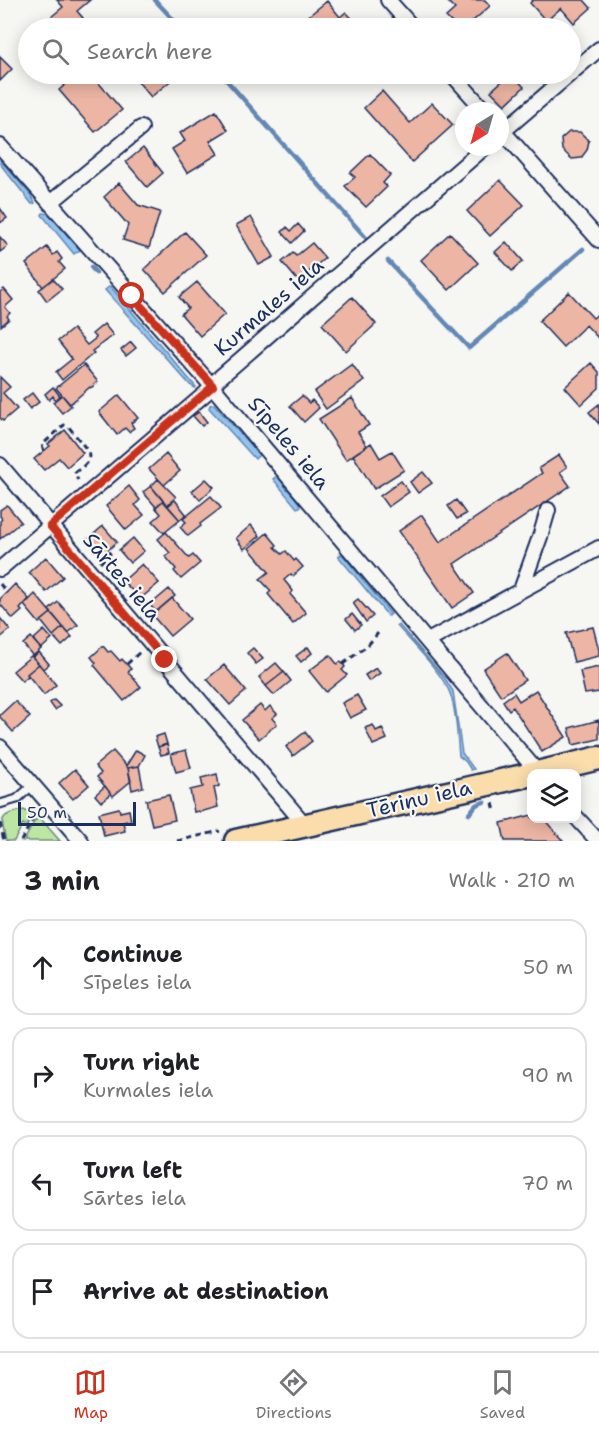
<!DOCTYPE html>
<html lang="en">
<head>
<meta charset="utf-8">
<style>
  :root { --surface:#fff; --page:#f2f2f2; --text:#202124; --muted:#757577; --line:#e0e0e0; --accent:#c8321e }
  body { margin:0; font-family:"Shantell Sans",sans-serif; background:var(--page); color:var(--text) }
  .controls { position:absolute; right:18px; bottom:18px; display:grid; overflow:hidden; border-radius:12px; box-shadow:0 3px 15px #0003 }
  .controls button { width:54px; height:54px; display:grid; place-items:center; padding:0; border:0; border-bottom:2px solid var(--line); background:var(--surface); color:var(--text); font:30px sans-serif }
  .compass { position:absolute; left:455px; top:102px; width:54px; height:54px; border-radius:50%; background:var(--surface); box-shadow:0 3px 15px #0003; rotate:217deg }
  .scale { position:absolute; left:18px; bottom:15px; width:118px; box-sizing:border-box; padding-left:6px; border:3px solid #1b2f5e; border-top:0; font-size:16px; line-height:21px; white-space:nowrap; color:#1b2f5e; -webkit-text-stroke:4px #f6f6f2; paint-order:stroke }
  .stop { position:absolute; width:18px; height:18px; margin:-14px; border:4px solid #c8321e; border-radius:50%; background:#fff }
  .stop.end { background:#c8321e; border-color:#fff; box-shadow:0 2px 6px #0008 }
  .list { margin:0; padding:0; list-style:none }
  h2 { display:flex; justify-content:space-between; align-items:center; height:78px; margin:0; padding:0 24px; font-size:26px }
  h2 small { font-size:20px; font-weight:400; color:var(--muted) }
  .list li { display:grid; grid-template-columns:39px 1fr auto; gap:18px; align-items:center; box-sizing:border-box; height:96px; margin:0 12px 12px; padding:0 12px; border:2px solid var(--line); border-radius:18px }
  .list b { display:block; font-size:22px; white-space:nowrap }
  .list p { margin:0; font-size:20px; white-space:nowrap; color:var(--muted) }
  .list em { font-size:20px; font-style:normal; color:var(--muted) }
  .icon { flex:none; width:33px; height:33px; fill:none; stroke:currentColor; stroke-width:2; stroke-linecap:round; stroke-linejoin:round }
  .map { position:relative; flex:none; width:599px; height:841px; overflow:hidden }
  .search { position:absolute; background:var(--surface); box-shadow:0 3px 15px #0003; left:18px; right:18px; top:18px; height:66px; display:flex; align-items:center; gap:15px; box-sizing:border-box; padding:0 21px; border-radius:33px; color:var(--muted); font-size:22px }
  .sheet { height:510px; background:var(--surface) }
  nav { display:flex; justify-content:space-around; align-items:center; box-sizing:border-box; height:84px; border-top:2px solid var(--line); background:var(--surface); font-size:16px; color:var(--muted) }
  nav a { display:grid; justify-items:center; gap:3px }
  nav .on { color:var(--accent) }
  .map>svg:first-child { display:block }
  .green { fill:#bde6a2; stroke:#6c8a80; stroke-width:1.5 }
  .water { fill:#93c3ef; stroke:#6388b5; stroke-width:1.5 }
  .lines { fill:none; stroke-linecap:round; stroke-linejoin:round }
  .stream { stroke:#6388b5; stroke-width:4.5 }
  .building { fill:#edb5a3; stroke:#1b2f5e; stroke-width:1.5 }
  .service-casing { stroke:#1b2f5e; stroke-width:11 }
  .minor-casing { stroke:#1b2f5e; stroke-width:18 }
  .primary-casing { stroke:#1b2f5e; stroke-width:27 }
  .path { stroke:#1b2f5e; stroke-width:3; stroke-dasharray:6 4.5; stroke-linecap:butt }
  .service { stroke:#f6f6f2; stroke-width:7 }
  .minor { stroke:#f6f6f2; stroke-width:14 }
  .primary { stroke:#faddab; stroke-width:22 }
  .route { stroke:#c8321e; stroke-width:8 }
  .labels { text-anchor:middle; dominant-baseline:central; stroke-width:4.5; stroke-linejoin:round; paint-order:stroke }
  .street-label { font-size:21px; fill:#1b2f5e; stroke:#f6f6f2 }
</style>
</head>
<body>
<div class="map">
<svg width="599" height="841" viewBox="0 0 599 841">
  <rect width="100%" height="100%" fill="#f6f6f2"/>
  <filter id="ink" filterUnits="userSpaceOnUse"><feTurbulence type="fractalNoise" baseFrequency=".0167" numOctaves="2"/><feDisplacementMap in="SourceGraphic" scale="12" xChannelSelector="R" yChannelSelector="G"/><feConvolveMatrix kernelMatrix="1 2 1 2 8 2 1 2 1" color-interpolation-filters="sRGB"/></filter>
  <g filter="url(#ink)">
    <path class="green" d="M24,810L29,814L31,816L27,826L23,824L14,841H6C0,815 0,816 24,810Z
      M37,819H41L60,841H24L34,822Z"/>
    <path class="water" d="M0,160L30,194L35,203L32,204L0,164Z
      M43,213L49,214L80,250L74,254L42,215Z
      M110,286L196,387L195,388L190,385L105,290Z
      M214,404L259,455L255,459L209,408L210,405Z
      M277,476L301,505L300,507L297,508L273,479Z
      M342,554L391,614L388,616L338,556Z
      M399,625L444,677L453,691L462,753L474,769L471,770L466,762L459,756C457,737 457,715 451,696C444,675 413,644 397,626Z"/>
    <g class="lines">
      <path class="stream" d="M155,0L181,28
        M221,74L367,239
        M388,261L469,348L583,249
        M91,267L96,273
        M469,814L476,805L484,802"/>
    </g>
    <path class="building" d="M57,0H90L77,11L83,18L71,28H61L51,17L63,7Z
      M446,0H485L490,6L465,28H457L446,17L455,9Z
      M533,0H584L591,8L574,23L561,8L546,21L530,3Z
      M327,1L340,17L346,12L361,28H315L306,18Z
      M0,57L12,69L0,81Z
      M78,74H91L122,110L95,132L59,90Z
      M139,74H171L174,78L151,97L134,77Z
      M510,74H512L524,87L505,105L491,91Z
      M382,91L410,123L432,103L453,125L412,162L364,108Z
      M216,111L228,130L210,141L218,154L187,173L172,149L185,141L180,133Z
      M569,132H580L589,141L587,150L581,158L572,159L562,150L561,139Z
      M143,148L163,173L147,187L126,162Z
      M370,154L390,175L383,183L387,187L366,207L345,186L355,177L350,173Z
      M500,180L524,205L490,236L467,211Z
      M119,183L138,205L160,212L149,248L123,240L128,225L104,197Z
      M0,208L7,218L0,223Z
      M251,217L274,257L259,265L236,225Z
      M298,224L304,231L292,243L282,232L287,227L291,231Z
      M185,232L206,255L165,292L144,269Z
      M450,233L478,263L449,290L421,260Z
      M0,237L8,246L0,252Z
      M506,242L523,261L512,271L495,252Z
      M312,243L325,258L298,281L282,262L293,253L296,256Z
      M47,247L53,255L57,252L62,259L59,262L65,269L43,287L26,264Z
      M53,279L62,289L47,301L39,290Z
      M197,282L225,314L200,336L181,314L188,308L179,297Z
      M4,289L13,300L5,307L10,313L7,316L9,319L1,326L0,292Z
      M569,292L593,318L599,313V339L586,325L563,347L539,321Z
      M352,297L376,324L346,351L322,324Z
      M104,324L113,335L92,351L94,353L62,380L56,372L72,359L58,341L73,329L87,345L96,338L92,334Z
      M131,342L136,348L126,356L121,350Z
      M591,363L599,372V388L581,405L565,387Z
      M352,364L364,381L326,409L314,392Z
      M84,365L98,382L91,388L90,387L70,404L56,388Z
      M0,377L10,387L3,393L17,409L3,421L0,418Z
      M53,387L60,396L55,400L53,396L49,400L45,394Z
      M32,393L39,402L30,409L23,400Z
      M62,395L71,406L62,413L53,402Z
      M119,395L138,418L131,423L134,428L131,430L129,432L125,428L117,435L99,412Z
      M302,396L309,403L312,400L319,408L304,422L290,406Z
      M352,398L369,425L358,432L367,446L346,460L319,419Z
      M599,404V424L589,412Z
      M199,412L207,422L202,426L193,416Z
      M65,430L83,453L67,467L59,458L44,470L34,459L50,446L48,444Z
      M371,443L380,458L392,451L404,470L374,489L353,455Z
      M166,454L180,471L164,485L149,469Z
      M559,455L567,467L560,472L570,486L454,564L474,593L452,608L399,531L422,515L440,542L542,473L539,468Z
      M423,472L432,483L418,493L410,482Z
      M158,479L176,497L167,505L151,486Z
      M206,479L214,487L200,500L192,491Z
      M401,481L409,492L388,507L380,496Z
      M129,486L140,500L135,505L144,515L126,530L106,506Z
      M151,486L163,501L156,507L143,492Z
      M211,496L221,508L200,524L201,526L188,536L180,527L186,522L183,519Z
      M175,500L186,514L180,520L168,506Z
      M456,500L466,514L457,519L448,506Z
      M163,501L180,520L164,533L153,521L161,514L155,507Z
      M7,505L21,522L0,539V521L2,519L0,516V510Z
      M251,525L260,536L244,549L236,538Z
      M103,526L117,542L101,556L87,540Z
      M166,532L189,558L193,555L200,563L181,579L174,571L176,569L165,556L170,553L158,539Z
      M267,533L277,545L275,547L282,554L286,551L294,561L296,559L303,567L293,576L291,574L284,580L293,591L290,594L306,613L293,624L268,594L271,591L260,579L269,572L249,548Z
      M133,538L144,551L130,563L119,550Z
      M46,557L63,577L46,592L29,572Z
      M142,564L159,583L140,599L123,581Z
      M15,584L29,599L20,609L22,611L13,619L0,604V599Z
      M169,589L175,596L156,612L150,605Z
      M35,594L51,613L39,623L24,605Z
      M172,598L190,619L170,636L152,615Z
      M358,599L373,616L366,622L353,603Z
      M58,602L78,625L68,633L49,610Z
      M51,613L63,627L53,636L41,621Z
      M352,614L361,625L355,630L346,619Z
      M0,618L10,630L0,638Z
      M63,627L72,637L62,646L53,636Z
      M593,627L599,650V656L574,662L566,633Z
      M44,630L52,639L41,649L33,640Z
      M31,637L41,649L33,656L23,644Z
      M103,646L108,652L111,651L120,661L122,659L131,669L128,672L141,687L124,701L94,665L96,663L91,657Z
      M308,647L312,653L301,662L296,656Z
      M253,648L263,659L256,664L247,653Z
      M39,652L49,664L43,669L33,657Z
      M507,653L525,680L501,696L483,669Z
      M330,655L337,664L340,662L343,664L345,667L342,670L347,675L326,692L309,671Z
      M31,656L39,664L27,674L28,676L22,681L13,671Z
      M276,663L284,672L266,686L259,677Z
      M39,664L56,685L44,695L27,674Z
      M224,665L246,691L230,705L207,679Z
      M599,667V692L585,694L580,671Z
      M376,668L380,673L369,681L365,675Z
      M284,672L291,681L274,695L266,686Z
      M536,690L566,737L542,752L513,707L509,710L503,701L514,693L519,701Z
      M357,695L366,710L350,718L342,703Z
      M54,700L60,706L55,710L50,703Z
      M15,701L30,717L13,732L0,717V715Z
      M260,705L265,711L270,706L277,714L272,718L277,724L259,739L242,720Z
      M599,720V739L573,745L569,728Z
      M373,725L376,731L382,728L387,739L373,745L365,728Z
      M305,732L312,741L293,756L286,747Z
      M164,734L167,744L158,747L155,737Z
      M167,744L169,753L161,755L158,747Z
      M136,750L145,755L139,766L128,768L126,766Z
      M186,750L191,768L176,772L171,754Z
      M113,751L128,768L131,781L113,796L97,777L101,773L95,766Z
      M139,766L143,787L132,790L128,768Z
      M75,769L89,785L73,799L59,783Z
      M217,774L219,786L214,788L218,807L200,812L199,811L194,812L190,790L203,787L201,778Z
      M105,786L111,794L101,802L95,795Z
      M169,795L175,820L152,825L146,800Z
      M119,808L120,812L129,810L131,820L123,822L125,831L104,836L99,813Z
      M532,815V818H543L563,841H505L501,823Z"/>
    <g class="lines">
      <defs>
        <path id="service" d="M0,804L17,799L33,785"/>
        <path id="minor" d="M388,0L413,28
          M452,74L485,111
          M500,128L599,240
          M500,134L599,49
          M0,146L212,386L539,774
          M50,203L141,128
          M0,465L305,825
          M0,569L206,393L218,379L485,147
          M521,590L541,534L548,510
          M428,641L599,548
          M0,747L81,841
          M576,817L598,841"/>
        <path id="primary" d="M533,774L599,758
          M236,841L532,774"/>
      </defs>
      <use href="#service" class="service-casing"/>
      <use href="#minor" class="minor-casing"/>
      <use href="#primary" class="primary-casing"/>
      <path class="path" d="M44,451L42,445L64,425L68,426L88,451C92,462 82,467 74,473L78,480
        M100,563L110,554L107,550
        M0,584L7,593
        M127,664L141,651
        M343,664L368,645L378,633
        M493,803L495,811
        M0,823L4,841
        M21,841L34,817L38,813
        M177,841L220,831"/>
      <use href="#service" class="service"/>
      <use href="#minor" class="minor"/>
      <use href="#primary" class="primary"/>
    </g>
  </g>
  <g class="lines" filter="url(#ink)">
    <path class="route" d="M132,296L213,386L50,526L165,660"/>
  </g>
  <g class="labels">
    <g class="street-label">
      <text transform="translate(269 307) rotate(-41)">Kurmales iela</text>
      <text transform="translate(289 443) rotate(50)">Sīpeles iela</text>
      <text transform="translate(122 577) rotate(50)">Sārtes iela</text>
      <text transform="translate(419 799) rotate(-13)">Tēriņu iela</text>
    </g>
  </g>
</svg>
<div class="controls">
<button><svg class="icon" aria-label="layers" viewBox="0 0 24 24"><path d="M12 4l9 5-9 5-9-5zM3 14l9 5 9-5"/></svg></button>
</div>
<svg class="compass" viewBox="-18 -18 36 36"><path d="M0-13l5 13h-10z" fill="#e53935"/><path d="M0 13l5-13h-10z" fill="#757577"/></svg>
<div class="scale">50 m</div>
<div class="stop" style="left:132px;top:296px"></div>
<div class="stop end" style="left:165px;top:660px"></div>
<div class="search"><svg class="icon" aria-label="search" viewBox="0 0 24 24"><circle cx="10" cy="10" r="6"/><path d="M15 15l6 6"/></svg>Search here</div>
</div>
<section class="sheet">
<h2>3 min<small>Walk · 210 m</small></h2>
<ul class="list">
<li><svg class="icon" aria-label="ahead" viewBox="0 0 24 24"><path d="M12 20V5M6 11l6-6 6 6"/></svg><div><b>Continue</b><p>Sīpeles iela</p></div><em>50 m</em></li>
<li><svg class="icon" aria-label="right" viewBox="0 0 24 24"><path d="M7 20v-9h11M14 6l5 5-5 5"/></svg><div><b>Turn right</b><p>Kurmales iela</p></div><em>90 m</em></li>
<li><svg class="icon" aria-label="left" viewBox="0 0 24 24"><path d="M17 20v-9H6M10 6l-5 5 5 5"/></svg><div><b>Turn left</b><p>Sārtes iela</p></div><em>70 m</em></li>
<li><svg class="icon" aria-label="arrive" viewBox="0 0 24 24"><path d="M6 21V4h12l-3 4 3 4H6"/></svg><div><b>Arrive at destination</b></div></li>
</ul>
</section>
<nav>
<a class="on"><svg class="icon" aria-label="map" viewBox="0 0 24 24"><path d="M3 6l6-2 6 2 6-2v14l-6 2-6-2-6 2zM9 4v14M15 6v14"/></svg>Map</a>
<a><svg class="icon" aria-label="directions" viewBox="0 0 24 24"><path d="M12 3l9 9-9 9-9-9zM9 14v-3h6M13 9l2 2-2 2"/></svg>Directions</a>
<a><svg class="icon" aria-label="saved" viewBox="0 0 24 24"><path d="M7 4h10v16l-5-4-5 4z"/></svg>Saved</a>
</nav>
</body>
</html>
